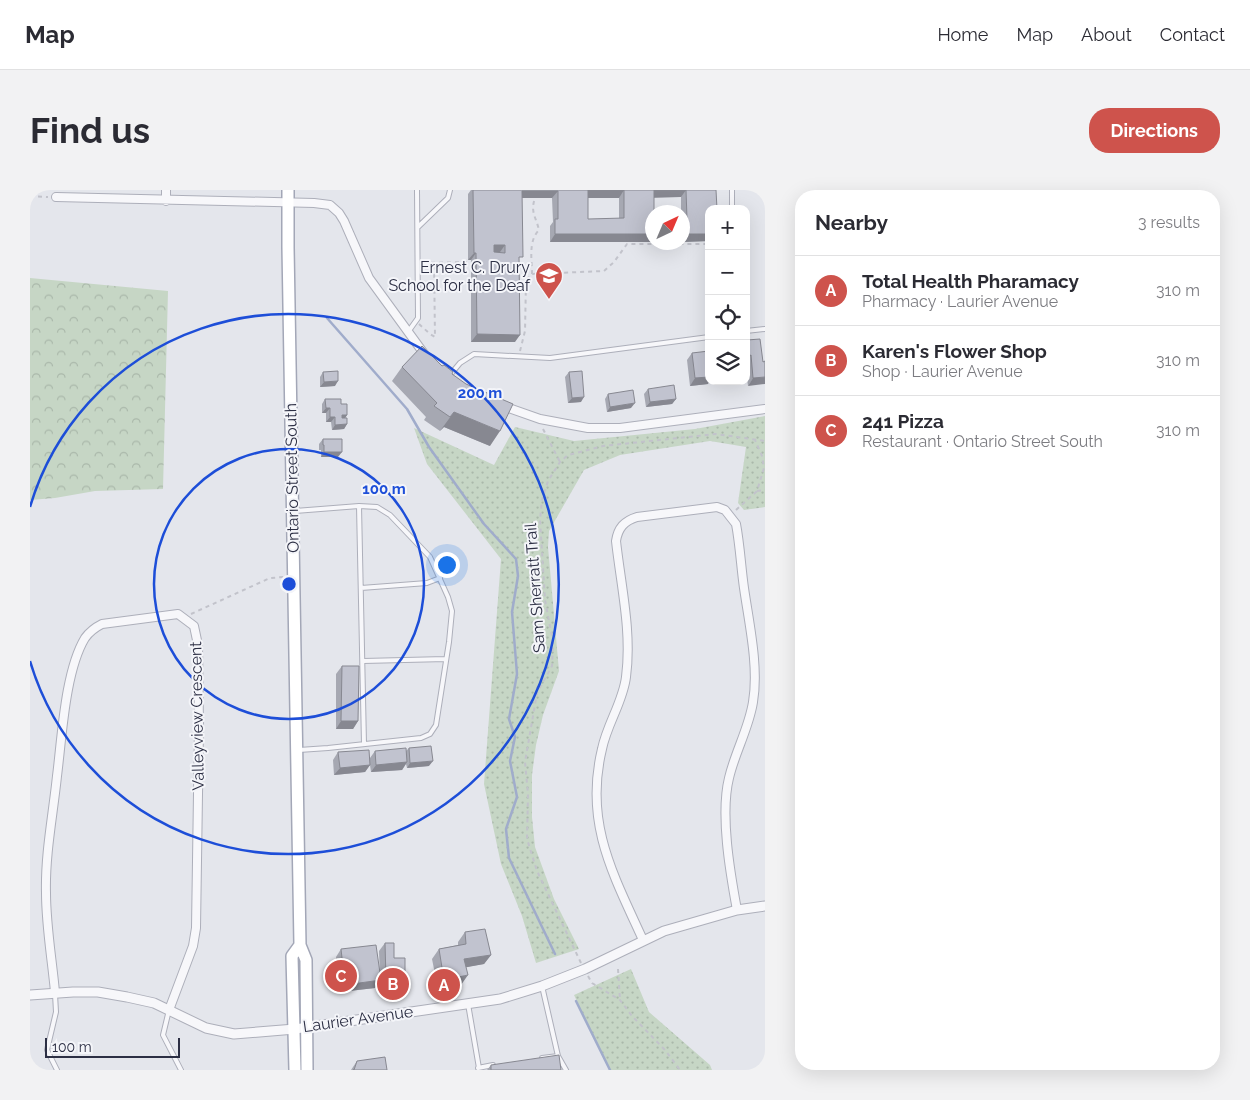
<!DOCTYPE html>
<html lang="en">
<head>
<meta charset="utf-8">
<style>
  :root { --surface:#fff; --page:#f2f2f3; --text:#2b2b33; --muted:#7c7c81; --line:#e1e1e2; --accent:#ce534c }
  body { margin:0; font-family:Raleway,sans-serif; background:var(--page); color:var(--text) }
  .controls { position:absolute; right:15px; top:15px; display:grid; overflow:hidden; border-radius:10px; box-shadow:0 5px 20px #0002 }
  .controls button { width:45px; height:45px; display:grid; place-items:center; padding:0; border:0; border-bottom:1px solid var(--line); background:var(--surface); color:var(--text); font:25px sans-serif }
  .compass { position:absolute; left:615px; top:15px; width:45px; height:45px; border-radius:50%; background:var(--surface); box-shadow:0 5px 20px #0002; rotate:44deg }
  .scale { position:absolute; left:15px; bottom:12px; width:135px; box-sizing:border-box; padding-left:5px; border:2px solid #2c2f44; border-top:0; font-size:14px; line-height:18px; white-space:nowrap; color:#2c2f44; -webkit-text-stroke:4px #f4f5f9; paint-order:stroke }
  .you { position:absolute; left:416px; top:374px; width:18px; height:18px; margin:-12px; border:4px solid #fff; border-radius:50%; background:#1a73e8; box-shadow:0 0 0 8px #1a73e833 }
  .badge { display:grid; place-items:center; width:32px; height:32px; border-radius:50%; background:var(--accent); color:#fff; font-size:16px; font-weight:700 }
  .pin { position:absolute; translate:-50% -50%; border:2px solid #fff; box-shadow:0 1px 5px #0006 }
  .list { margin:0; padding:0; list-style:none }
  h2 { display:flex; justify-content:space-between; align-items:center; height:65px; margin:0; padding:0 20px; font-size:21px }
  h2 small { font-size:16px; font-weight:400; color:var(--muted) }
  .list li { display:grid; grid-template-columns:32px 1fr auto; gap:15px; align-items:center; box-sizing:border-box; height:70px; padding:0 20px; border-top:1px solid var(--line) }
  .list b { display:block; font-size:19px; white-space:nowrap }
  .list p { margin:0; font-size:16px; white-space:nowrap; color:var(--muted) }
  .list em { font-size:16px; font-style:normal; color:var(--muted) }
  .icon { flex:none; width:28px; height:28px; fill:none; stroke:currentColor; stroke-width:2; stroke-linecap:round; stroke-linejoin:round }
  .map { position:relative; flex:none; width:735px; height:880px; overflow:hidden; border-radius:20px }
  header { display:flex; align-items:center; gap:30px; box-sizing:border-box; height:70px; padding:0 25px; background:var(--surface); border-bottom:1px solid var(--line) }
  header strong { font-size:24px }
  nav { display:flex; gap:28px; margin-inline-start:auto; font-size:18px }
  .intro { display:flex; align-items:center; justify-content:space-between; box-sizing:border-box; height:120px; padding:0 30px }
  h1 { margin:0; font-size:35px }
  .button { padding:12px 22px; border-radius:20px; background:var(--accent); color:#fff; font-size:18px; font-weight:700 }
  main { display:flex; gap:30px; padding:0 30px }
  aside { flex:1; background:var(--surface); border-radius:20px; box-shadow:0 5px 20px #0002 }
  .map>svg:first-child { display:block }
  .grass { fill:url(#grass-dots) }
  .forest { fill:url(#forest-crowns) }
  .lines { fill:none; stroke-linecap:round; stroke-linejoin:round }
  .stream { stroke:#a0accb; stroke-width:2.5 }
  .service-casing { stroke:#adafba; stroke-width:6 }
  .minor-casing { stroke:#adafba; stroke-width:10 }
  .tertiary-casing { stroke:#adafba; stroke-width:11 }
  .primary-casing { stroke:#a3a7b7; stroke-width:14 }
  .path { stroke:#c2c3cb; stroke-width:2; stroke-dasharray:4 4; stroke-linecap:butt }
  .service { stroke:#f7f7fa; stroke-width:4 }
  .minor { stroke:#f7f7fa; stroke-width:8 }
  .tertiary { stroke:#f7f7fa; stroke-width:9 }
  .primary { stroke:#fff; stroke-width:11 }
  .wall { fill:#a6a8b2; fill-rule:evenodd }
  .shaded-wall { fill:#878891 }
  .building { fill:#c1c3cf; stroke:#878891; fill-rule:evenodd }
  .ring { fill:none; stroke:#1d4ed8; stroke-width:2.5 }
  .labels { text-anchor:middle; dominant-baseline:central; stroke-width:4; stroke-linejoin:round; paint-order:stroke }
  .poi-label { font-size:16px; fill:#2c2f44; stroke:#f4f5f9; text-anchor:end }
  .street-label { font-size:16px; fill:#2c2f44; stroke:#f4f5f9 }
  .centre { fill:#1d4ed8; stroke:#f4f5f9; stroke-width:2.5 }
  .ring-label { font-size:15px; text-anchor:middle; font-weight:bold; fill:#1d4ed8; stroke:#f4f5f9; stroke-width:4; stroke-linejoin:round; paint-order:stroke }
</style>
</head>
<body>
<header>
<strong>Map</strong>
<nav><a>Home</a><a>Map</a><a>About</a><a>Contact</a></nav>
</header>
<div class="intro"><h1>Find us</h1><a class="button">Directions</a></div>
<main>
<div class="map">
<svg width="735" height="880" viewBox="0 0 735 880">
  <defs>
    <pattern id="grass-dots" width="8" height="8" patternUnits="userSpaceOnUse" patternTransform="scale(1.25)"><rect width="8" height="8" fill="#c6d6c5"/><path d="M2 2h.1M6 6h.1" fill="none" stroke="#aab8aa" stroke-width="1.8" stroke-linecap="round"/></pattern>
    <pattern id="forest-crowns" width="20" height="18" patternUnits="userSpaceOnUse" patternTransform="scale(1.25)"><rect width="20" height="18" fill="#c6d6c5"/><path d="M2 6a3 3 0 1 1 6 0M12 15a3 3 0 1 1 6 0" fill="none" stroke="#aab8aa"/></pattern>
  </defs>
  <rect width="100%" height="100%" fill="#e4e6ec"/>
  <path class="grass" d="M735,226V317L714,320L708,313L716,257L680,251L590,265L554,280L519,341L518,357L529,481L513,525L506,555L502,585V627L505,657L524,709L549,759L506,773L492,726L471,674L454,594L471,369L397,274L384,238L464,275L485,237L544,251L665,239Z
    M601,779L619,822L680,875L682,880H580L544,805Z"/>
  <path class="forest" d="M0,88L138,101L133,299L65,301L25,308L0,310Z"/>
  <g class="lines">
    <path class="stream" d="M297,128L377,219L399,257L454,334L486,369L488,386L482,422L487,484L479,529L485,547L480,571L487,607L476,639L479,668L525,764
      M546,811L580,880"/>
    <defs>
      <path id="service" d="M702,0V19
        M388,37L418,8L420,0
        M716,141L735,139
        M378,142L388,128L387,0
        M420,185L430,173L444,164L520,168L679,147
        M329,316L334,554
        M265,321L329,316L347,317L360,325L400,367L418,407L422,421L419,452L406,535L400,544L391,548L298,558L269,560
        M331,398L397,393L410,388
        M333,471L416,469
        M512,796L528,866L512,868
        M25,804L26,822L17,860L27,880
        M438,814L449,878
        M139,820L133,845L151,880
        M528,866L536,880
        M448,878L463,875"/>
      <path id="minor" d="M136,0V11
        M26,7L284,13L300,15L309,23L314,31L339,88L395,165
        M473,216L510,229L558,238H590L735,219
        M613,750C583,684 554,633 572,559C577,534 593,512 596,487C602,442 591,396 586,351C588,338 594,331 607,327L687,317L695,320L706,334C710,355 711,377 714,398C719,433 729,477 723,512C719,538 705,562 699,588C690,624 700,682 707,720
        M25,802C22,769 16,736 16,703C15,664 23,625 27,586C32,547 35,481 55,448C60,441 64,438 72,434L148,424L164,436L168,455L169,537L166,738L163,756L139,820"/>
      <path id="tertiary" d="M0,805L43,802H68L97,807L124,813L176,838L204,844L265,839L470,809L512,796L555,779L634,741L707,720L735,716"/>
      <path id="primary" d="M258,0V57L270,755L276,770L277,880
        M265,880L262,766L270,755"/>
    </defs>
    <use href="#service" class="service-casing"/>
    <use href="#minor" class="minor-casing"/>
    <use href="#tertiary" class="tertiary-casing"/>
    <use href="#primary" class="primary-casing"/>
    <path class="path" d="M0,6L18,7
      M393,73L441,72
      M502,84C502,70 498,51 509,40C506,27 500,22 505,8
      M389,134L400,144L405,147L404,72
      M490,161L495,141L496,91L502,84L574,81L584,72L597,54H679
      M513,239L530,272
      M727,301L735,300
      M706,320L727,301L734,278L732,266L725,250
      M161,424L240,388L254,387
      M551,773L507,681L497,649L498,604L495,572L507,503L522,476L523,452L515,410L510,330L512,310L518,291L530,272L538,265L573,256L686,244L735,251
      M588,779L590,810
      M558,786L562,793L590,810L602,826L635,860L650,880"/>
    <use href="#service" class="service"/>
    <use href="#minor" class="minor"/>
    <use href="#tertiary" class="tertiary"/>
    <use href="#primary" class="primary"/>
  </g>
  <path class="wall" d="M441,0H686L679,51L652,52V22H651V7H624V22L520,52V36L523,32L522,8H492L485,152H441V70H438V4ZM558,8H589V29H558Z
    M717,150L733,172L735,171L718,196L716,180Z
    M662,163L679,191L678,194L660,196L657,170Z
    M412,176L422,184L460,256L414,237L410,241L394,230L396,227L362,191L372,177Z
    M293,182L305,196L290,197V187Z
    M539,182L551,212L538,213L535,187Z
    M618,199L646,209L642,214L616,217L614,204Z
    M578,204L601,218L577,222L575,209Z
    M295,209L311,214L317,225L315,228L317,234L314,239L302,240L301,232H296V223H292V214Z
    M293,249L308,267H291V260H289V254Z
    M312,476L328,531L323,539H306V484Z
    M379,558L399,576L377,578L376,574L372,580L341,582L340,575L335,582L304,585L303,570L308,562L340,568L345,561H376Z
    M435,742L461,765L454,774L436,777L431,795L408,799L402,769L409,759L428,755V752Z
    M355,753L364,768L370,796L351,797L350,790L345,798L310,802L306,767L311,759L350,789L349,761Z
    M327,871L357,880H321Z
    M461,875L531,880H457Z"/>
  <path class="shaded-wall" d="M558,0H594L589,8H553Z
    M624,0H656L651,7L618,8Z
    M492,1H528L522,8H487Z
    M525,44H622V52H520Z
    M652,44H679V51L652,52Z
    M464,55H475L470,62H458Z
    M444,63H446L441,70H438Z
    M447,144L490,145L485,152H441Z
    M721,165L716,172V169L719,166Z
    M679,187V191L678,194L660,196L665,188Z
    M735,187V194L718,196L723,188Z
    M308,191L305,196L290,197L294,192Z
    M554,207L551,212L538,213L542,208Z
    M646,209L642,214L616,217L620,212Z
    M605,213L601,218L577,222L580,217Z
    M296,218H300L296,223H292Z
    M424,222L470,241L460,256L414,237L410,241Z
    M312,225H317L314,230H308Z
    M300,227H305L301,232H296Z
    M317,234L314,239L302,240L305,235Z
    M294,262H312L308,267H291Z
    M311,531H328L323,539H306Z
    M403,571L399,576L377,578L380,573Z
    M377,572L372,580L341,582L346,575Z
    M340,575L335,582L304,585L310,578Z
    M461,765L454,774L427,779L434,769Z
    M438,785L431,795L408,799L414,790Z
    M356,789H375L370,796L351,797Z
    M351,790L345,798L310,802L315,795Z"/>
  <path class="building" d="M443,0H656H624V22H622V44H525V29H528V1H492L493,67H489L490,145L447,144L446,63H444ZM558,0H594V28L558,29ZM464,55H475V63L464,62Z
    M656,0H686L687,19H679V44H652V29H657Z
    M730,149L733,172L735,171V187L723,188L721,165L719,166L717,150Z
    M392,156L412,176L414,175L423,182L422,184L436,194L483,214L470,241L424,222L420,227L404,216L407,213L372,177Z
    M679,161V187L665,188L662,163Z
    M308,181V191L294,192L293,182Z
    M552,181L554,207L542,208L539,182Z
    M644,195L646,209L620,212L618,199Z
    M603,200L605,213L580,217L578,204Z
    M295,209H311V214H317V225H312V228H317V234L305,235V227H300V218H296Z
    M293,249H312V262H294V255H293Z
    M312,476H329L328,531H311Z
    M401,556L403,571L380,573L379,558Z
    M376,558L377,572L346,575L345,561Z
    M339,560L340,575L310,578L308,562Z
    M455,739L461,765L434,769L438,785L414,790L409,759L436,754L435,742Z
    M355,753H364V768H375V789H356Z
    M346,755L351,790L315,795L311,759Z
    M529,865L531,880H461V875Z
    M355,867L357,880H323H324L327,871Z"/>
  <g class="ring">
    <circle cx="259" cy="394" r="135"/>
    <path d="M0 317A270 270 0 1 1 0 471"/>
  </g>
  <defs>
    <symbol id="school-pin" viewBox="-11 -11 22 30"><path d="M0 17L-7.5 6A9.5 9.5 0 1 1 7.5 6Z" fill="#ce534c" stroke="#f4f5f9"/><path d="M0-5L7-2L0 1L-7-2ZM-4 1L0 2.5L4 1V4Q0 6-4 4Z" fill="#fff"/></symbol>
  </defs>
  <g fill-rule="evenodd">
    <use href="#school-pin" x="503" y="70" width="32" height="43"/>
  </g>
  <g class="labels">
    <g class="poi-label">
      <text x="500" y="77">Ernest C. Drury<tspan x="500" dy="18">School for the Deaf</tspan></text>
    </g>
    <g class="street-label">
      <text transform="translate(262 288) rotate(-91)">Ontario Street South</text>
      <text transform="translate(505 398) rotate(-94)">Sam Sherratt Trail</text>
      <text transform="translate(167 526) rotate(-91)">Valleyview Crescent</text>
      <text transform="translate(328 829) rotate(-8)">Laurier Avenue</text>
    </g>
  </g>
  <circle cx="259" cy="394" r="8" class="centre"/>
  <g class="ring-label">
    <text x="450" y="208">200 m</text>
    <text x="354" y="304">100 m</text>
  </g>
</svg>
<div class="controls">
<button>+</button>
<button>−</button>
<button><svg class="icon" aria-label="locate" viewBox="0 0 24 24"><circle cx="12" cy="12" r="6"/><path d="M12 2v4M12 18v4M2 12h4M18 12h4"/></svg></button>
<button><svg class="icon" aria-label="layers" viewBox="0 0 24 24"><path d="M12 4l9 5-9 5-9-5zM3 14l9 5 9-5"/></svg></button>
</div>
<svg class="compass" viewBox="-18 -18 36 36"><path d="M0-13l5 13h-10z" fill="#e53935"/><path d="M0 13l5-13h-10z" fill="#7c7c81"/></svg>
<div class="scale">100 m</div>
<div class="you"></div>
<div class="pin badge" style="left:414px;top:795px">A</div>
<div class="pin badge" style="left:363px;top:794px">B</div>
<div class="pin badge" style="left:311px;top:786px">C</div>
</div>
<aside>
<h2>Nearby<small>3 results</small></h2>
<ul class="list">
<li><span class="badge">A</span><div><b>Total Health Pharamacy</b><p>Pharmacy · Laurier Avenue</p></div><em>310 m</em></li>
<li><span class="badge">B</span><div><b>Karen's Flower Shop</b><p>Shop · Laurier Avenue</p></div><em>310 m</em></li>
<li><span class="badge">C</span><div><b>241 Pizza</b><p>Restaurant · Ontario Street South</p></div><em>310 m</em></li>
</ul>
</aside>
</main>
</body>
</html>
